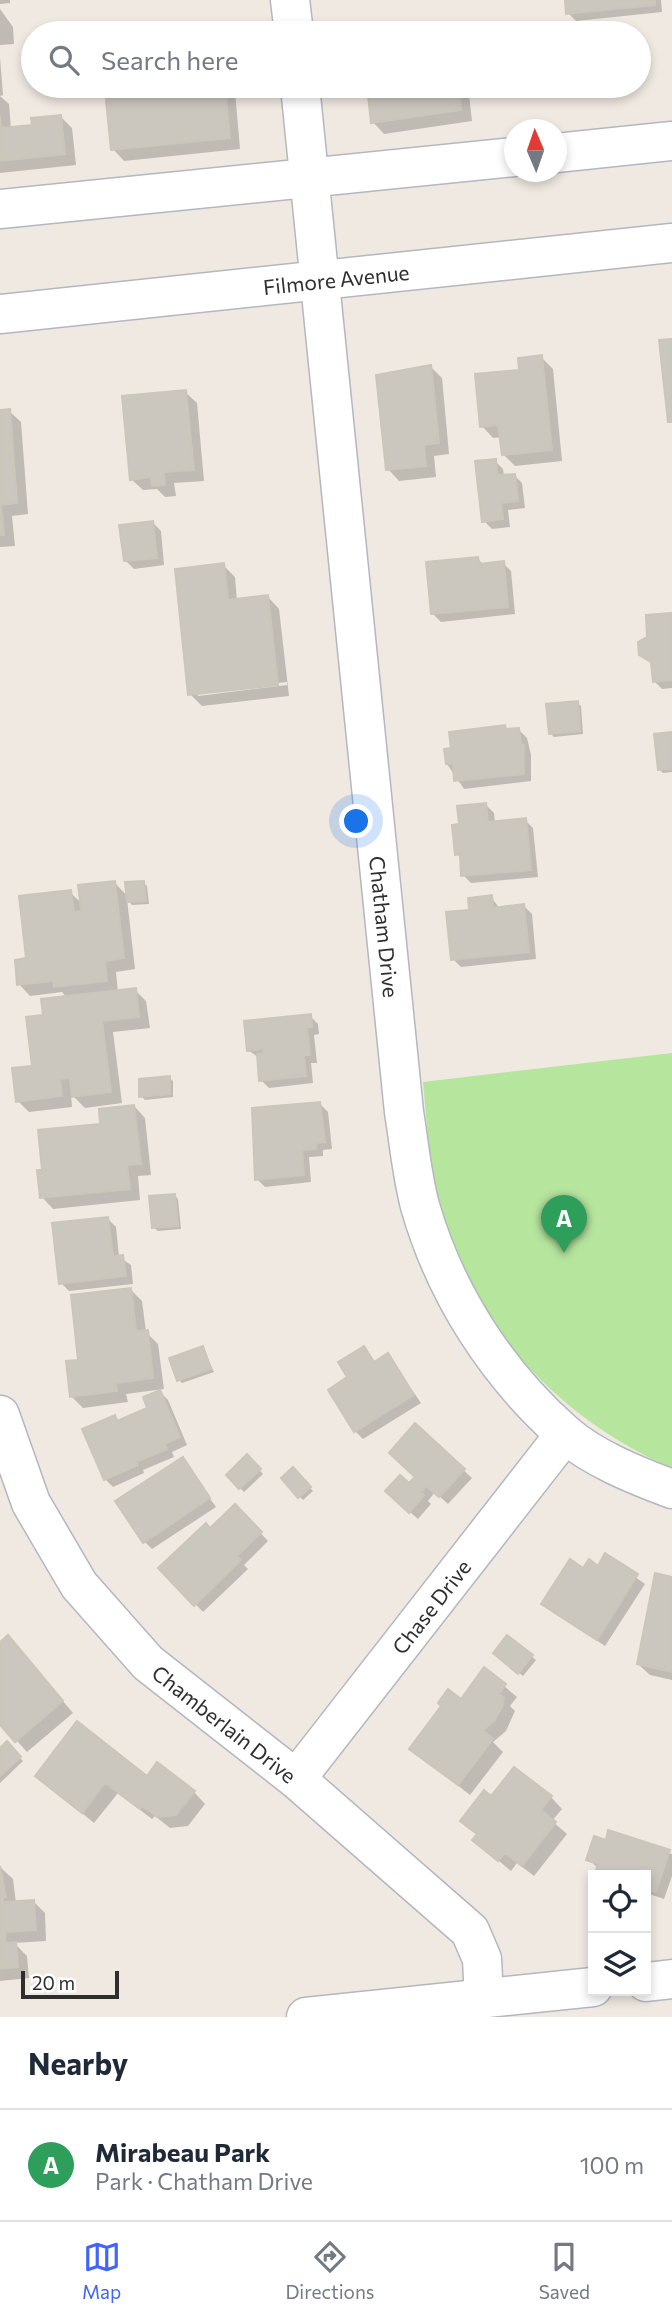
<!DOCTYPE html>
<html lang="en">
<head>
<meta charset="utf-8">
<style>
  :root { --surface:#fff; --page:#f6f6f7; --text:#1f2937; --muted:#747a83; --line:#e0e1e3; --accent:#4264fb }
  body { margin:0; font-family:Commissioner,sans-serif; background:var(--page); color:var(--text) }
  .controls { position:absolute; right:21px; bottom:21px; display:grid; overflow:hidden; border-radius:0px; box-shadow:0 4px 10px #0003 }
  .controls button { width:63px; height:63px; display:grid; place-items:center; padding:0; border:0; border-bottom:2px solid var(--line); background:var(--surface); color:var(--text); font:35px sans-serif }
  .compass { position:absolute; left:504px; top:119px; width:63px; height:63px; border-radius:50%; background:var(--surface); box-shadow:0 4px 10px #0003; rotate:358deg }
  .scale { position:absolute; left:21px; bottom:18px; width:98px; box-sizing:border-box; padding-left:7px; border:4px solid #2e2e2e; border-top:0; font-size:19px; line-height:24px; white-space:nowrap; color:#2e2e2e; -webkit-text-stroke:5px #fff; paint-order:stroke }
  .you { position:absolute; left:357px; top:822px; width:24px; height:24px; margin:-18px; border:5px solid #fff; border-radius:50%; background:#1a73e8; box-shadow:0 0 0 10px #1a73e833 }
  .badge { display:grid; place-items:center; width:46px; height:46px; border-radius:50%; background:var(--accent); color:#fff; font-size:23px; font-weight:700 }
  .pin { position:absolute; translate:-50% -58px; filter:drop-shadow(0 2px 4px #0008) }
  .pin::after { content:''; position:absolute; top:37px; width:24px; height:21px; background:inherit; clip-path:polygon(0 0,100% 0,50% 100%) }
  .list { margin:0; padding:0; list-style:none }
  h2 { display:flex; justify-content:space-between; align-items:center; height:91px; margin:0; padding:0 28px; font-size:30px }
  h2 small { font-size:23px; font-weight:400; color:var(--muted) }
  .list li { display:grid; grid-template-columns:46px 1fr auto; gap:21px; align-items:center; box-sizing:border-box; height:112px; padding:0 28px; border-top:2px solid var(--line) }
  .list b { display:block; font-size:26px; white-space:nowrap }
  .list p { margin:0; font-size:23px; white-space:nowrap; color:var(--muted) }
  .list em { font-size:23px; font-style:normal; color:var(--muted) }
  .icon { flex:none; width:38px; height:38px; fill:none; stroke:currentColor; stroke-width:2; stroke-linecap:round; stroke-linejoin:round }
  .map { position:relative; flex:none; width:672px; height:2017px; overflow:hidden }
  .search { position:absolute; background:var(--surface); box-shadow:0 4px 10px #0003; left:21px; right:21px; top:21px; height:77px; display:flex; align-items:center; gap:18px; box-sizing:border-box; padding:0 24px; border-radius:38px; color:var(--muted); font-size:26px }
  .sheet { height:203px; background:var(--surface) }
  nav { display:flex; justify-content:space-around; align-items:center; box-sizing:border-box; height:98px; border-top:2px solid var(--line); background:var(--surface); font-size:19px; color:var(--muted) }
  nav a { display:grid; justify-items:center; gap:4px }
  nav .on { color:var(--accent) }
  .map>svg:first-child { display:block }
  .green { fill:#b6e59e }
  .shadow { fill:#0003; fill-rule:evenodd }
  .building { fill:#cbc7bf; stroke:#cbc5ba; stroke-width:2 }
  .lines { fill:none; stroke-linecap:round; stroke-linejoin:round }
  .minor-casing { stroke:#b4b7c1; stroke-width:41 }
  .minor { stroke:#fff; stroke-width:38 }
  .labels { text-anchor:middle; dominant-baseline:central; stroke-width:7; stroke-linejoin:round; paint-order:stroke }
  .street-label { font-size:21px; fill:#2e2e2e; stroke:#fff }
</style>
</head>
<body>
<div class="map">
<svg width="672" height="2017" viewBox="0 0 672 2017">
  <rect width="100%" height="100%" fill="#efe9e1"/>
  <path class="green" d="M672,1053V1468C559,1419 474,1328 441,1208C429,1167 427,1124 423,1082Z"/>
  <path class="shadow" d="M0,0H10V3L0,4Z
    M532,0H661L662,12L576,21L568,13L567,0Z
    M0,9L13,27L14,44L0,45Z
    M0,57L3,95L0,96L9,104L11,129L33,127L61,117L72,128L76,165L0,173Z
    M164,86H229L235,91L240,149L124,161L113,149L107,91Z
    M369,86H468L472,121L384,134L373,122Z
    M541,357L553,369L562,461L515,466L503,454L501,437L493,438L482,426L521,371Z
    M431,367L442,378L449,454L434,456L436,477L399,481L388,469Z
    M185,392L197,403L204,481L174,483L176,496L165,497L157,489L143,490L131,479Z
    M9,411L21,422L28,514L12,516L15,546L0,547V412Z
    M495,461L503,469L504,476L514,475L522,483L525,508L508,510L510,527L492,529L484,521Z
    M153,523L161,531L164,565L134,569L126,561Z
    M478,559L484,565L503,563L511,571L515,614L441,622L433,614Z
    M223,565L235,577L237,601L268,597L279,609L289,696L202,706L190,694ZM287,682V685L198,696V692Z
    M672,614V688L662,689L654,681L653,665L641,655Z
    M577,703L581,706L583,734L554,737L550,733Z
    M505,727L509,731L519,730L527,738L531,755V781L464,789L447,764Z
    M672,734V772L663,773L660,770Z
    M486,805L494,813L495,823L525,820L533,828L538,877L471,883L463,875L462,859L457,854L461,825Z
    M115,883L128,897L143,883L147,886L149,904L132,905L127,899L135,969L116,972L118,992L135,990L146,1001L150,1028L113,1032L122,1103L85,1108L71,1094L72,1107L29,1112L18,1101L34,1068L45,1016L67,998L62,992L30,996L19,984L28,960L70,892L82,904Z
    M491,897L500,909L524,906L532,914L536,959L461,967L453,959L471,912Z
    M310,1016L318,1024L319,1034L314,1035L317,1063H311L313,1083L269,1088L261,1080L259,1058L248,1050Z
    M169,1078L173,1081V1097L145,1100L141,1096Z
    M320,1104L328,1112L332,1149L323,1150V1156L309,1157L311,1182L265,1187L257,1179Z
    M134,1106L145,1118L151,1175L138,1176L140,1200L53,1209L42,1197L44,1171L102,1125Z
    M174,1195L178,1199L181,1229L158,1231L154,1228Z
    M108,1219L116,1227L119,1257L131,1265L133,1284L69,1291L61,1283Z
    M130,1289L142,1301L146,1332L158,1344L164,1389L126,1394L128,1402L83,1408L71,1396L80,1361Z
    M203,1348L214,1372L182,1383L179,1380Z
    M363,1348L376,1363L388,1355L421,1403L363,1439L355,1431L350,1378Z
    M160,1392L168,1400L187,1445L172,1452L174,1457L143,1470L144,1473L113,1487L105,1479L114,1417L119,1422L150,1409Z
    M415,1426L472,1478L448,1504L435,1492L428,1501L431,1504L418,1519L395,1499L417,1477Z
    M247,1456L263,1474L244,1492L228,1475Z
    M182,1459L216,1507L152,1549L144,1541Z
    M293,1470L313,1491L303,1500L283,1478Z
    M235,1506L268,1541L244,1565L248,1569L203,1612L161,1568L211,1530Z
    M606,1556L645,1584L605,1646L544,1604L598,1568Z
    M672,1579V1680L650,1675L638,1664Z
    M508,1637L536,1660L523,1676L499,1657Z
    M0,1644L19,1649L73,1713L27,1752L0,1722Z
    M485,1670L517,1697L510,1706L515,1711L506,1731L493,1742L503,1752L470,1795L411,1748L461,1701Z
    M6,1744L23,1761L0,1783V1750Z
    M37,1776L147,1778L194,1792L205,1804L188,1826L170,1828L155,1816L152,1819L118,1793L94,1823Z
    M551,1797L562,1809L552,1821L567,1834L534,1876L517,1863L511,1871L474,1840L478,1836L463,1821L492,1798Z
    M610,1832L672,1854V1876L664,1899L646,1893V1875H600L597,1872L598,1868L588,1859L607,1842Z
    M0,1867L13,1879L16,1903L34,1902L45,1913L46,1941L14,1943L27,1956L29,1978L0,1981Z"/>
  <path class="building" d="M565,0H655V5L566,14Z
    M146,86H225L230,138L111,150L105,90Z
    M367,86H459L461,110L371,123Z
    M61,115L65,154L0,161V116L1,128L32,125L31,118Z
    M672,339V422H668L659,340Z
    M542,355L552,450L502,455L498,425L480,427L475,374L519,370L518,358Z
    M431,365L439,443L424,445L426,466L386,470L376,375Z
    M186,390L194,470L164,472L165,485L152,486L151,477L130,480L122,396Z
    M10,409L17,503L1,505L4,535H0V410Z
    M496,459L497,475L515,474L518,501L501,503L503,519L482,522L475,461Z
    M153,521L157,558L124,561L119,525Z
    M478,557L479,564L504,561L508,607L431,614L426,562Z
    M224,563L228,600L268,595L278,685L188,695L175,569Z
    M672,613V680L653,682L651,662L639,655L638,642L647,637L646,615Z
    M578,701L580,731L549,734L546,704Z
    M505,725L506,729L519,728L521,745H524V774L454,781L453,764H446L444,749L451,748L449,732Z
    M672,732V769L658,770L654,734Z
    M486,803L488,822L526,818L531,870L461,876L460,854L455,855L452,825L459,824L457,806Z
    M115,881L124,958L105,961L107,981L54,987L53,981L17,985L15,960L26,958L19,896L71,890L74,912L81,911L78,885Z
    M144,881L146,901L127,902L125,882Z
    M492,895L493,908L524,904L529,952L451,960L446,912L469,910L468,898Z
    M136,988L139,1017L102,1021L111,1092L72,1097L70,1078L60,1079L62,1096L16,1102L12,1068L32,1066L26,1017L43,1015L41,999Z
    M311,1014L312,1027H307L310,1055H304L306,1076L259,1081L257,1054L264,1053L263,1049L247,1051L244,1021Z
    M170,1076V1094L139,1097V1079Z
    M320,1102L325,1142L316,1143V1149L302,1150L304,1175L255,1180L252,1108Z
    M134,1105L141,1164L127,1165L130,1189L40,1198L37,1170H42L38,1130L100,1124L99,1109Z
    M175,1194L178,1226L152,1228L149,1196Z
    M108,1217L113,1256L123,1255L126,1276L59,1284L52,1223Z
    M131,1288L136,1331L148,1330L153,1378L116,1383L117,1391L70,1397L66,1361L78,1360L71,1295Z
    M203,1346L211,1369L177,1381L169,1358Z
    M364,1346L374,1362L388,1353L414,1395L354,1432L328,1390L347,1377L338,1362Z
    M160,1390L180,1437L165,1444L167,1449L136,1462L138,1465L104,1480L82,1429L115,1415L117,1421L147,1408L143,1397Z
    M415,1423L465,1469L439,1497L426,1486L421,1492L424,1495L409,1513L385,1491L400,1475L409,1483L415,1477L389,1453Z
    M247,1454L261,1469L239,1489L226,1475Z
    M183,1457L210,1498L143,1543L115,1501Z
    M293,1467L311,1487L298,1498L281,1478Z
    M235,1504L262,1532L237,1556L241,1560L194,1606L158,1568L206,1523L210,1528Z
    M605,1553L638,1574L597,1640L541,1604L570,1559L583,1568L589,1559L598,1566Z
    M655,1573L672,1577V1672L637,1664Z
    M8,1635L63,1701L15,1742L0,1725V1642Z
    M507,1635L533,1655L518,1674L493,1653Z
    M484,1667L506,1684L499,1694L504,1698L503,1705L495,1720L483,1730L493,1739L458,1785L409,1749L441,1706L438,1703L448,1689L461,1699Z
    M77,1721L147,1776L157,1762L195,1791L176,1815L157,1817L142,1806L140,1809L105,1783L82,1813L35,1776Z
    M7,1741L21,1757L0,1776V1748Z
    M514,1767L552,1796L541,1810L556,1822L522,1866L505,1853L498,1861L472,1840L477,1834L460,1821L484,1790L491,1796Z
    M608,1830L670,1850L656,1892L646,1889V1875L595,1873L598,1864L586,1860L594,1836L606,1840Z
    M0,1866L6,1897H3V1902L34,1900L36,1930L5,1932L6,1943L16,1942L18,1967L0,1969Z"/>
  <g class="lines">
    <defs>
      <g id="minor">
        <path d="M290,0L294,33"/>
        <path id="s1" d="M300,86L404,1112C409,1143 412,1176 420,1206C445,1293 496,1373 564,1433C592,1458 637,1476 672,1489"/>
        <path d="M556,153L672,141"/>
        <path d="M0,209L514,157"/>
        <path id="s2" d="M0,314L672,243"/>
        <path id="s3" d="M0,1415L31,1503L79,1585L148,1663L296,1779L470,1931L482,1959L484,1998"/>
        <path id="s4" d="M296,1779L565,1434"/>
        <path d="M646,1982L672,1979"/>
        <path d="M306,2017L593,1987"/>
      </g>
    </defs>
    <use href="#minor" class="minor-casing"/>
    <use href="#minor" class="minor"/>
  </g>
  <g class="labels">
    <g class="street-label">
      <text stroke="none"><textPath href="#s2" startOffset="338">Filmore Avenue</textPath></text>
      <text stroke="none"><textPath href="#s1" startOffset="845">Chatham Drive</textPath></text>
      <text stroke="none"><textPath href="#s4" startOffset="219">Chase Drive</textPath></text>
      <text stroke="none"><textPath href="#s3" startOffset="390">Chamberlain Drive</textPath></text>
    </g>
  </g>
</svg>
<div class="controls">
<button><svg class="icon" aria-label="locate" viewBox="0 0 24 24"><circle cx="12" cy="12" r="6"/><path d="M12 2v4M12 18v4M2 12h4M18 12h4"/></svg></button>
<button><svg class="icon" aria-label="layers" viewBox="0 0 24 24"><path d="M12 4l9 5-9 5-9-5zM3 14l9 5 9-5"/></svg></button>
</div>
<svg class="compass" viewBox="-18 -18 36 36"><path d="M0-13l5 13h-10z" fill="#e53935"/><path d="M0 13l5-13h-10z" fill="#747a83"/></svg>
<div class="scale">20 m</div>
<div class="you"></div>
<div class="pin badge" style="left:564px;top:1253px;background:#2e9e5b">A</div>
<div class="search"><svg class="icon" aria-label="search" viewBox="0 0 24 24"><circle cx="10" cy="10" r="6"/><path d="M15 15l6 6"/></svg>Search here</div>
</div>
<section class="sheet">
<h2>Nearby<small></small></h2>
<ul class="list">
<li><span class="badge" style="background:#2e9e5b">A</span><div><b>Mirabeau Park</b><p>Park · Chatham Drive</p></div><em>100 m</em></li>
</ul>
</section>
<nav>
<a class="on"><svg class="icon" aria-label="map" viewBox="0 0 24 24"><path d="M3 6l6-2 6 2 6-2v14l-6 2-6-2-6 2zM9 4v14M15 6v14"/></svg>Map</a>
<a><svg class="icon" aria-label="directions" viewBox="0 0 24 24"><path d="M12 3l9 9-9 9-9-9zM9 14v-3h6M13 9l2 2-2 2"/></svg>Directions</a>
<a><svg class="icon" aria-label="saved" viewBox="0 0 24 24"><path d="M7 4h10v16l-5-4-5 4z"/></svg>Saved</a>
</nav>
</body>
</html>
